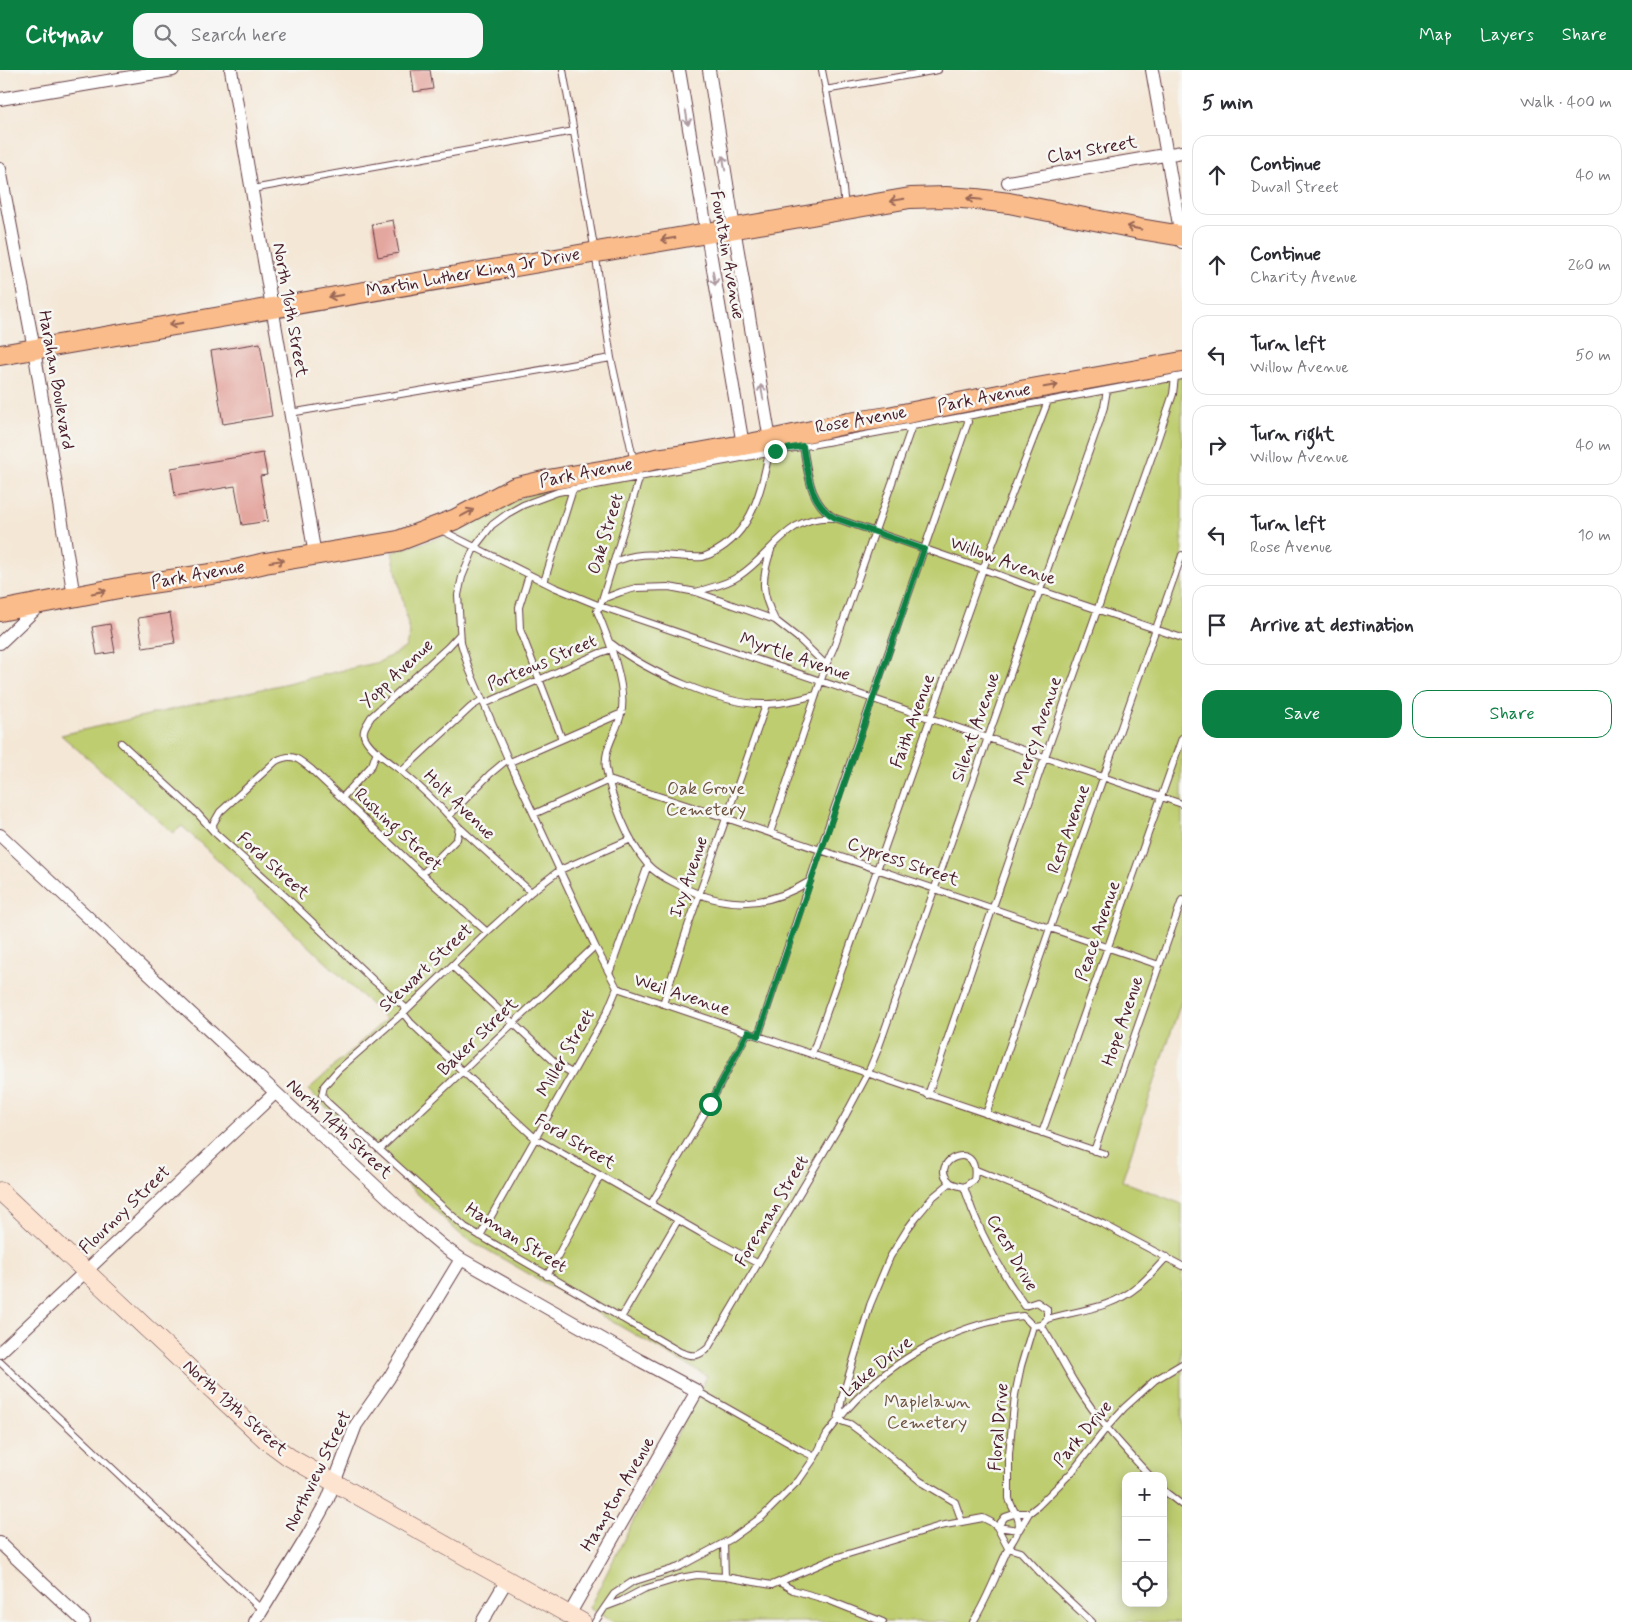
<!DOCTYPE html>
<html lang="en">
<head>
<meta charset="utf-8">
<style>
  :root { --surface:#fff; --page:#f7f7f7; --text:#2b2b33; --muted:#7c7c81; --line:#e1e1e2; --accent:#0b8043 }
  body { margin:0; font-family:Mynerve,sans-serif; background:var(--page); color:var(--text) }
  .controls { position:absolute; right:15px; bottom:15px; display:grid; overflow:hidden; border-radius:10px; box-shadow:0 2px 12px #0003 }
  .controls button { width:45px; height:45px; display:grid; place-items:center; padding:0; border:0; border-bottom:1px solid var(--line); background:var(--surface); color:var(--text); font:25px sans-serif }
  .stop { position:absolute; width:15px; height:15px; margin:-11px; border:4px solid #0b8043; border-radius:50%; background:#fff }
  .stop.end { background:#0b8043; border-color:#fff; box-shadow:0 1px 5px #0008 }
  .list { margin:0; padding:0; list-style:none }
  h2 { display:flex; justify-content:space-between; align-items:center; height:65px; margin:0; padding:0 20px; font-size:21px }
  h2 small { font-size:16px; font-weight:400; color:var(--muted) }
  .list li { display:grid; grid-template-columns:32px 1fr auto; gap:15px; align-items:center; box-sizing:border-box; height:80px; margin:0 10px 10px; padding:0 10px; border:1px solid var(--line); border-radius:15px }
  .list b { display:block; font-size:19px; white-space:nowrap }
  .list p { margin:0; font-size:16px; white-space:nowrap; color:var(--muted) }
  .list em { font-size:16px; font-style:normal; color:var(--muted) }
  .actions { display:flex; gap:10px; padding:15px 20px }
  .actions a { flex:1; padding:11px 0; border:1px solid var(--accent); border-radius:15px; text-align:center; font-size:18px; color:var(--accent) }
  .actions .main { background:var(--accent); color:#fff }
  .icon { flex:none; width:28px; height:28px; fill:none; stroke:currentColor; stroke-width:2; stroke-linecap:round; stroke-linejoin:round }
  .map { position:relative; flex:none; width:1182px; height:1552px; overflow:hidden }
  header { display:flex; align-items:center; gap:30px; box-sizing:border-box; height:70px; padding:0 25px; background:var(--accent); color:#fff }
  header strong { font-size:24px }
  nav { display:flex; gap:28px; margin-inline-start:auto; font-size:18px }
  .search { width:350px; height:45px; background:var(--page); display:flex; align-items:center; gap:12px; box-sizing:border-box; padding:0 18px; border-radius:15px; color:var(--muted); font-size:19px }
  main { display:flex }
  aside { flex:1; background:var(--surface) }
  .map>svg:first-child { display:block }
  .green { fill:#becd6f; stroke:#84764d; fill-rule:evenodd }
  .building { fill:#e4a7a0 }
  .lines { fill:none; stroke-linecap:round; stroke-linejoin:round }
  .lane-casing { stroke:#643d45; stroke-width:8 }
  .street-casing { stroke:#643d45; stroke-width:14 }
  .secondary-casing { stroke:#643d45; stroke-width:19 }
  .primary-casing { stroke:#643d45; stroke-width:22 }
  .lane { stroke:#fff; stroke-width:6 }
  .street { stroke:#fff; stroke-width:12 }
  .secondary { stroke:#fde4d0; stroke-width:18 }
  .primary { stroke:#f9bc8a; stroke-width:20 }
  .oneway { stroke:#ae9aa0 }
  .oneway2 { stroke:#996656 }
  .route { stroke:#0b8043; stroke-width:6 }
  .labels { text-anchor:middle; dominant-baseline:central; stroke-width:5; stroke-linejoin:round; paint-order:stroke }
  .street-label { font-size:18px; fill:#4a1f2b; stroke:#f6f6f2 }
  .park-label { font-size:18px; fill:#6d533f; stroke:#f6f6f2 }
</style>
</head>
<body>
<header>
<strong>Citynav</strong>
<div class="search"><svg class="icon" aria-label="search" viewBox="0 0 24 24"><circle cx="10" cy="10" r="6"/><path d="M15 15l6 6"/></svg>Search here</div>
<nav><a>Map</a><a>Layers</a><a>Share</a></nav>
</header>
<main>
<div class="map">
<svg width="1182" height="1552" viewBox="0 0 1182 1552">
  <rect width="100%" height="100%" fill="#f6f6f2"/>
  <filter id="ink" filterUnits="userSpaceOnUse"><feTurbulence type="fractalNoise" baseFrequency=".02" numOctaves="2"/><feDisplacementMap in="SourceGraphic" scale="10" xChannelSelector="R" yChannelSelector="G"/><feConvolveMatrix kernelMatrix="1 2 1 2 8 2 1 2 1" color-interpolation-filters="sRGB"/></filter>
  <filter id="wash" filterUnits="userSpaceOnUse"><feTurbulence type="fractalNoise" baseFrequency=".0096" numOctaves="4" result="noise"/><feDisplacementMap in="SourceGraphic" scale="20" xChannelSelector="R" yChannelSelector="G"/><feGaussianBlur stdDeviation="1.12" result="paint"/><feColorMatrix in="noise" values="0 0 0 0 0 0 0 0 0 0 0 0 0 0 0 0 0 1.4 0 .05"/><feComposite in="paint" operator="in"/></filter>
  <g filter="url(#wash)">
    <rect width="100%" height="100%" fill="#f4e7d6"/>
    <path class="green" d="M1182,299V929L1122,1111L1182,1134V1552H613L589,1538L707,1306L461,1165L308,1020L386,949L182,756L173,763L61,665L379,592L405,578L410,564L392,482L433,470L458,460L491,440L547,418ZM1126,1406H1163V1533H1126Z"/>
    <g id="blocks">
      <path class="building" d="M411,0H430L433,19L414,22Z
        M393,150L399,183L378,187L372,154Z
        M260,273L272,346L223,354L211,281Z
        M263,383L267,405L260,406L268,451L242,455L235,416L175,426L171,398Z
        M170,543L175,573L143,578L138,548Z
        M110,554L115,582L97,585L92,557Z"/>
    </g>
  </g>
  <g filter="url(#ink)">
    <use href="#blocks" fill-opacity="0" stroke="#643d45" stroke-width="1"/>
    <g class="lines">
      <defs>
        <path id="lane" d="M563,0L595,182L611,288L634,392
          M822,0L841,99L845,138
          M825,20L938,0
          M252,119L574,61
          M290,343L611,288
          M803,376C808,403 809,433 835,448L983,499L1039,520L1182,568
          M441,460L554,517L600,536L1182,734
          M771,480C761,509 761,523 775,550
          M613,493C645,477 670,489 703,487C749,471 761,425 769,382
          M529,505L519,537L520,559L562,669
          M544,512L573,419
          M696,522C711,517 726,515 739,506C773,484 787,444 834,448
          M602,530L640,406
          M460,564L448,577L371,647C367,654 361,661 365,668C372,681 389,691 400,700C421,717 441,737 459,757L531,822
          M612,574C646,601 722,636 767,634C783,634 800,629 816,625
          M484,634L600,583L612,579
          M121,673L197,743L214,762L287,828L373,910L407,939
          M510,692L622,643
          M402,701L471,637L482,630
          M609,710L726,748L1159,895
          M342,728L372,695L377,681
          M534,744L609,710
          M449,746L490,704L508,689
          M214,762L213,754L220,742L276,691C293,682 298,689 311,699L422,804L487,862
          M770,763L826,595L834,577L912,356
          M631,769L560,800L531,822L487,862L403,943L338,1000L324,1016L322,1025L327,1032L465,1157L680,1282C692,1287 698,1287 708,1278L844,1048L868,1003L878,979L1099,353L1104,337L1107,320
          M422,804L457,769L459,757
          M810,811C765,839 723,839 677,814C667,809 656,804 648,795C628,772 611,728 606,698C603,679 617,662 621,644C628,617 608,567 597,541L602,531L605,528L621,522L636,518L669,517L696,522L775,550L798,568L826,595
          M452,896L558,995L572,1003
          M610,901L648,795
          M663,934L688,856L766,635
          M403,943L411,953L445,985L535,1068L701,1163L757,1193
          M758,966L820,780L968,352L967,346
          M812,984L983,499L1048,331
          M928,1025L1045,687L1152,386L1173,324L1175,307
          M986,1044L1050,858L1182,485
          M1042,1063L1182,668
          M380,1079L595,876
          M1094,1081L1182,830
          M1105,1084L617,918L595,876L508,689L484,634L469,599L461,573L458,525L462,507L474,478L492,455L507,444L523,435L558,422L1182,306
          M976,1100L1040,1126L1103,1154L1182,1196
          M964,1117L974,1110C981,1067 928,1091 949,1111C952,1115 960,1116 964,1117C978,1161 999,1199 1025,1236
          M651,1134L710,1034L748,962
          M480,1166L607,942L617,918
          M547,1206L600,1106
          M1025,1236L1037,1232L1047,1239V1249
          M621,1248L678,1150
          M1041,1255C1054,1275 1064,1296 1076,1315C1097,1349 1123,1377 1150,1406
          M0,1292L262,1540
          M697,1321L801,1380L815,1387
          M1163,1420L1182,1435
          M962,1452L955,1432L920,1411L862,1363L850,1354L838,1350C883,1294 951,1254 1023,1246L1033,1256L1041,1255L1047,1249C1078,1240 1111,1239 1137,1217C1148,1209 1157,1197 1167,1187
          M997,1457L1005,1447L1017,1443H1029L1038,1436L1072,1402L1107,1357L1124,1338L1155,1310L1182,1294
          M997,1457L1008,1478L1021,1482L1047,1510L1092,1552
          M724,1474L725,1507
          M779,1512L835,1488L940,1456L983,1448L991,1452L997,1457L1019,1460L1029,1443
          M605,1537L614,1524L632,1512L679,1497L731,1469L763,1446L799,1410L815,1387L827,1364L838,1350L842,1328L870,1235L890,1187L908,1158L917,1146L933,1127L950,1113
          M595,1552L605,1537L621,1531L644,1519L680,1508L697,1505L725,1507L772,1515L779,1512L793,1520L828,1530L883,1552
          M973,1552C987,1530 996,1505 1007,1481C1010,1474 1016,1468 1018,1460C1022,1448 1011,1439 1009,1428V1384L1015,1325L1021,1296L1033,1256"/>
        <path id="street" d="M231,0L315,485
          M679,0L743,375
          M709,0L734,158L770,370
          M1152,0L1182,172
          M0,29L173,0
          M0,99L34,279L74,527
          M1008,112L1182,82
          M0,573L41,534
          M0,765L412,1150L444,1177L461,1189L641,1291L697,1321L569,1545
          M0,1282L275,1023
          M0,1473L84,1552
          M255,1552L308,1465L328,1429L356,1355L389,1308L461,1189
          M482,1552L507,1510"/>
        <path id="secondary" d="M0,1121L266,1370L289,1387L582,1552"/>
        <path id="primary" d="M0,285L910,128L946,127L976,129L1009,133L1140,159L1182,166
          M0,541L124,517L231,501L265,493L398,471L456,449L514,418L548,410L618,398L656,389L693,384L770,370L849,353L888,347L1009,323L1182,292"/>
      </defs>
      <use href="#lane" class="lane-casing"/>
      <use href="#street" class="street-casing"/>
      <use href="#secondary" class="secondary-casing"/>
      <use href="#primary" class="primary-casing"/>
      <use href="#lane" class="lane"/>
      <use href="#street" class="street"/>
      <use href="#secondary" class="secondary"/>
      <use href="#primary" class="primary"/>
    </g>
    <defs><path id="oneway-shaft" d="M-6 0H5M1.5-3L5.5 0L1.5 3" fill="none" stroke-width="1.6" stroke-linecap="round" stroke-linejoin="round" transform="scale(1.25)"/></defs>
    <g class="oneway">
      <use href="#oneway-shaft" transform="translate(687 48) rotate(81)"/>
      <use href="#oneway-shaft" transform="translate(724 93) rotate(-99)"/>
      <use href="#oneway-shaft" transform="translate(714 208) rotate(80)"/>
      <use href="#oneway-shaft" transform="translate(762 322) rotate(-100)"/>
    </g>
    <g class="oneway2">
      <use href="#oneway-shaft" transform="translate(974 129) rotate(-174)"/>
      <use href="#oneway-shaft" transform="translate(897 130) rotate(170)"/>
      <use href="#oneway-shaft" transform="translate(1134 158) rotate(-169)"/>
      <use href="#oneway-shaft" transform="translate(668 169) rotate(170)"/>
      <use href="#oneway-shaft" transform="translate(336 226) rotate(170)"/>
      <use href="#oneway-shaft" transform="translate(176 254) rotate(170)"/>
      <use href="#oneway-shaft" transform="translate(1051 316) rotate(-10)"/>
      <use href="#oneway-shaft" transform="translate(467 443) rotate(-28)"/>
      <use href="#oneway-shaft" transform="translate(277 491) rotate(-8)"/>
      <use href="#oneway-shaft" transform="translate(99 522) rotate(-11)"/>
    </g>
  </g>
  <g class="lines" filter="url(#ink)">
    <path class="route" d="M710,1034L748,962L758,966L924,479L835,448C809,433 808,403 803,376L775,381"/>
  </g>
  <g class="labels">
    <g class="street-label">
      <text transform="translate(1092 80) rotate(-10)">Clay Street</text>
      <text transform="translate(727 185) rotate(80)">Fountain Avenue</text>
      <text transform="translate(473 203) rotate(-10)">Martin Luther King Jr Drive</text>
      <text transform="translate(290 240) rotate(80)">North 16th Street</text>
      <text transform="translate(56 310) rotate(80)">Harahan Boulevard</text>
      <text transform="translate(984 328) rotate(-11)">Park Avenue</text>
      <text transform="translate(861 350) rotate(-10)">Rose Avenue</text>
      <text transform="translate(586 403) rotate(-11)">Park Avenue</text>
      <text transform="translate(606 464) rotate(-73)">Oak Street</text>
      <text transform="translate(1003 491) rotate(20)">Willow Avenue</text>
      <text transform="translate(198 505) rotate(-10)">Park Avenue</text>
      <text transform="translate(795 587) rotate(19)">Myrtle Avenue</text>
      <text transform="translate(542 593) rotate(-23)">Porteous Street</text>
      <text transform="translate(397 604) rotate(-43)">Yopp Avenue</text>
      <text transform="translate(913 651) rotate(-70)">Faith Avenue</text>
      <text transform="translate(976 657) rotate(-71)">Silent Avenue</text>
      <text transform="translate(1038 661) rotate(-71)">Mercy Avenue</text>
      <text transform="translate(459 735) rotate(44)">Holt Avenue</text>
      <text transform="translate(1069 759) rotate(-70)">Rest Avenue</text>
      <text transform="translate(398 760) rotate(43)">Rushing Street</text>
      <text transform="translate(903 792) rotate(19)">Cypress Street</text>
      <text transform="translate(273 796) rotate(42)">Ford Street</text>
      <text transform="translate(689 807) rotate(-71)">Ivy Avenue</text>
      <text transform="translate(1098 861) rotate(-71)">Peace Avenue</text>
      <text transform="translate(426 898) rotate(-43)">Stewart Street</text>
      <text transform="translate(682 925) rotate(18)">Weil Avenue</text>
      <text transform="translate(1123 951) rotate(-71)">Hope Avenue</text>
      <text transform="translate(478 967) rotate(-44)">Baker Street</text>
      <text transform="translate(566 983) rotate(-60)">Miller Street</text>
      <text transform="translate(339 1059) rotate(43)">North 14th Street</text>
      <text transform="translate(575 1072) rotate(31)">Ford Street</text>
      <text transform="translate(125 1140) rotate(-44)">Flournoy Street</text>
      <text transform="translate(772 1141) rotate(-59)">Foreman Street</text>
      <text transform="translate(516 1168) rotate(32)">Hannan Street</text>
      <text transform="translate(1012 1183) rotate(60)">Crest Drive</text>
      <text transform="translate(877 1297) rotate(-39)">Lake Drive</text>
      <text transform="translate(235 1338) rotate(42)">North 13th Street</text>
      <text transform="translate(999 1357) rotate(-85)">Floral Drive</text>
      <text transform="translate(1083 1364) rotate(-50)">Park Drive</text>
      <text transform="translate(318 1401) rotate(-64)">Northview Street</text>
      <text transform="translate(618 1424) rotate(-60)">Hampton Avenue</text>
    </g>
    <g class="park-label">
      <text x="706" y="719">Oak Grove<tspan x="706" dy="21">Cemetery</tspan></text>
      <text x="927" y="1332">Maplelawn<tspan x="927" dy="21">Cemetery</tspan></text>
    </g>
  </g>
</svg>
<div class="controls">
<button>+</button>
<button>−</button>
<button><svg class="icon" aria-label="locate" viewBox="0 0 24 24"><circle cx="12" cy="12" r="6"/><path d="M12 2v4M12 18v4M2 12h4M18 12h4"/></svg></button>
</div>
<div class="stop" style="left:710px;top:1034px"></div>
<div class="stop end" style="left:775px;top:381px"></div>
</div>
<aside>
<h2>5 min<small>Walk · 400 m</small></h2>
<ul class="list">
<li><svg class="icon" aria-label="ahead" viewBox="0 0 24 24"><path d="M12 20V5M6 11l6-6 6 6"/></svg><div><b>Continue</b><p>Duvall Street</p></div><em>40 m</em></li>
<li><svg class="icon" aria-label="ahead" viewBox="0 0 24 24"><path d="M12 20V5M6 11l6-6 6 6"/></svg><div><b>Continue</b><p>Charity Avenue</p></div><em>260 m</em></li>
<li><svg class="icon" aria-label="left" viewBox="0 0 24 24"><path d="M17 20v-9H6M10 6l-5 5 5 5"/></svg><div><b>Turn left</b><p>Willow Avenue</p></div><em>50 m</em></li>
<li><svg class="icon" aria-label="right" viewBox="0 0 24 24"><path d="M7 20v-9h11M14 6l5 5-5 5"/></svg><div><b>Turn right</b><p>Willow Avenue</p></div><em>40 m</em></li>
<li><svg class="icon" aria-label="left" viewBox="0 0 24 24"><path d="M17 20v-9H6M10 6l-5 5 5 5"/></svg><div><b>Turn left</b><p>Rose Avenue</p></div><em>10 m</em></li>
<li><svg class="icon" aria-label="arrive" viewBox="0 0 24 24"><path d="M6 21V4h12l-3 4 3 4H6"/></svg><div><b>Arrive at destination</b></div></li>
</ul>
<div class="actions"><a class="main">Save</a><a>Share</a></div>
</aside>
</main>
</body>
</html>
